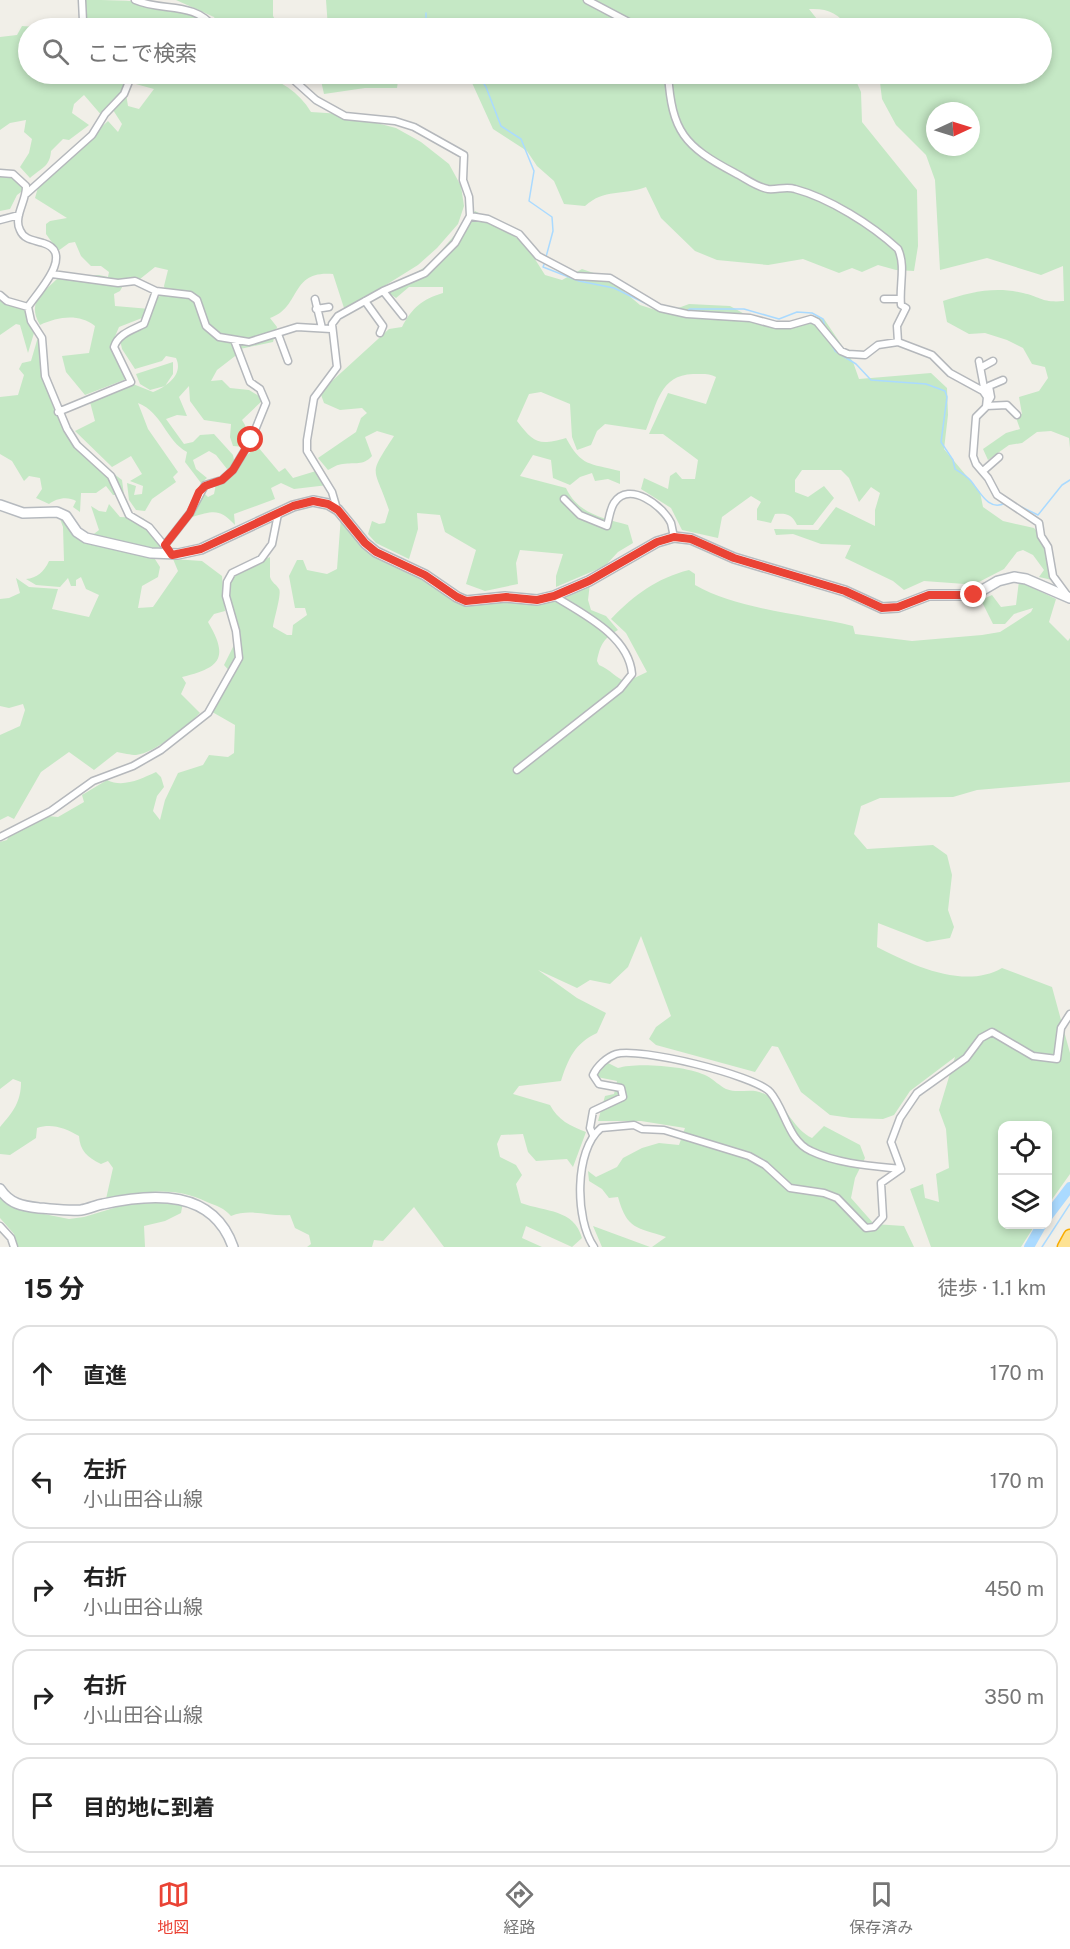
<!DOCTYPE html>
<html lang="ja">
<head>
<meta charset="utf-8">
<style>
  :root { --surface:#fff; --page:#f6f6f6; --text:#222; --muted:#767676; --line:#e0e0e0; --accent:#ea4335 }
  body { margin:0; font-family:"Public Sans","Noto Sans JP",sans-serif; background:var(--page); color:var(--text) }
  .controls { position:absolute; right:18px; bottom:18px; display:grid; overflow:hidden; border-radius:12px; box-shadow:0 3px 9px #0003 }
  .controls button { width:54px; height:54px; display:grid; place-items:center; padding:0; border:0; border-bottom:2px solid var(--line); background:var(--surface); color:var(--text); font:30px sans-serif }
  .compass { position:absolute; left:926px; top:102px; width:54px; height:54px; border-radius:50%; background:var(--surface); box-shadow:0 3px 9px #0003; rotate:86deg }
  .stop { position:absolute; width:18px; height:18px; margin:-14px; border:4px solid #ea4335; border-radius:50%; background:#fff }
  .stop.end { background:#ea4335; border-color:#fff; box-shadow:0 2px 6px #0008 }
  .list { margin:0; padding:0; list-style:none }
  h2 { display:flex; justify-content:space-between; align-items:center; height:78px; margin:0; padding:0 24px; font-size:26px }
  h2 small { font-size:20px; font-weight:400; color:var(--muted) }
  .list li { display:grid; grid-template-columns:39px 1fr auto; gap:18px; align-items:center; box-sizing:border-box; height:96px; margin:0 12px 12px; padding:0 12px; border:2px solid var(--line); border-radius:18px }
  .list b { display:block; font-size:22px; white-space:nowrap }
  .list p { margin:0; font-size:20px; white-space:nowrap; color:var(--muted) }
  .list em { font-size:20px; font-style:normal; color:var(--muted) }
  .icon { flex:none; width:33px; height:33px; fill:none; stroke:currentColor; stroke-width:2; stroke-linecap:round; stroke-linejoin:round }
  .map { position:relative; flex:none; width:1070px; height:1247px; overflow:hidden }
  .search { position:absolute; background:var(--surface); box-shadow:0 3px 9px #0003; left:18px; right:18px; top:18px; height:66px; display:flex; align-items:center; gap:15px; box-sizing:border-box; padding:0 21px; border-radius:33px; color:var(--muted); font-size:22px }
  .sheet { height:618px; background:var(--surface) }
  nav { display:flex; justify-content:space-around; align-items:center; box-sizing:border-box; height:84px; border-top:2px solid var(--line); background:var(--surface); font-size:16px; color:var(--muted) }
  nav a { display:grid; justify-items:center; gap:3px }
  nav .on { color:var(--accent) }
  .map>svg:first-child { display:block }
  .green { fill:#c5e8c5; fill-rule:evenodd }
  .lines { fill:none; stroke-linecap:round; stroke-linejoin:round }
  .stream { stroke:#aadaff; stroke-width:1.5 }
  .river { stroke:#aadaff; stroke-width:10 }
  .street-casing { stroke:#b5b8bc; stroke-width:9 }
  .secondary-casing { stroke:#b6babf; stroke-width:12 }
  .highway-casing { stroke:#f9ab00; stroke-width:15 }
  .street { stroke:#fff; stroke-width:6 }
  .secondary { stroke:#fff; stroke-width:9 }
  .highway { stroke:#fde293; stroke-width:12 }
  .route { stroke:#ea4335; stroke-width:8 }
</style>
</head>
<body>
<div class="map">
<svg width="1070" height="1247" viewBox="0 0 1070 1247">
  <rect width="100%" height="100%" fill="#f1efe8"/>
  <path class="green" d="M86,0C123,0 186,0 209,28H94L86,22L82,3Z
    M176,0H273V16L280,28H220L214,17Z
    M326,0H1070V448L1069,438L1051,431L1037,432L1022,443L1009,445L988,460L983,449L1006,433L1020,429L1015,415L1022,414L1019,397L1039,391L1048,378L1045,367L1032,364L1023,348L1007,340L985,333L969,334L947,322L943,301C970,292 995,286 1023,293C1041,297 1042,303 1064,301L1063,266L1041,275L987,258L940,270L935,180L926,155L896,125L882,99L879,74H1042V28H849C838,13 828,8 809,9L824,28H328ZM935,111H971V147H935Z
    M22,26L51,28H28V74H131L127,83L103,117L84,95L74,104L72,113L89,125L69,140L63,139L51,151C50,167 41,168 30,178L20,167L29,153L32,139L24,132L26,120L10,123L0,130V37L17,35Z
    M155,74H259C280,80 299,92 311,112L342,114L396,128L421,142L449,164L461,186L464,206L458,224L437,248L418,265L357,303L344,308L333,274C289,270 302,307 270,318L277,327L273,342L240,349L239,353L217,370L211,381L222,380L230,388L249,390L264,399L242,420C248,429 250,437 245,447L233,446L230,437L231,424L204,420L190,401L189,386L179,397L187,416L177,415L166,419L184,444L193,442L200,435L214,434L233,455L235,465L227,469L216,455L209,451L193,460L196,469L207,478L201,483L185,462L187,452C166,441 162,412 138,403L148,429L178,472L173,477L176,482L152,499L145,511L136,510L129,500L127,483L136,486L134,495L142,494L143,486L130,481L142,474L131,456L112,467L75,431L95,421L90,402L133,384L153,392C166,387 184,375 176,358L166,356L162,361L135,369L122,349L120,340C139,327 151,318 158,297L166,293L164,286L168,270L155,267L140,279L126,280L120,291L114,294L115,306L150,309L142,318L119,327L111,346L129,378L85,395L66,372L62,356L89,353L95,326C78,313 58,317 40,325C27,303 41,294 57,279L99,275L108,277L109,272L101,266H91L81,256L75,242L69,243L58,251L46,234V224L50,221L67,218L35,198L39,184L108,121L118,132L122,124L113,110L126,94L128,106L139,109L154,89L132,83L136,75L147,80Z
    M322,74H399L397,88H365L324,94L320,76Z
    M468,74H853L861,92L862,122L917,190L918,246L914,271L896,270L878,265L862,272L852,268L839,273L803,259L768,265L717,260L695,251L661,218L646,187C622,196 605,188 585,206L564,204L554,181L537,166L527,151L493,129Z
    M0,171L15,174L25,189L17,195L10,209L0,211Z
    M475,211L494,221L526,245L545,275L562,280L582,269L608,278L640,305L665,313L689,304L730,306L750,317L781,325L814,316L824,319L853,362L859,379L931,373L947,388L948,415L944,449L980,492L983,507L1003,521L1034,528L1040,535L1049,557L1052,580L1039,577L1044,570L1033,555L1023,550L1017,552L1004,569L977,583L965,584L924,581L904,590L893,581L845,558L851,545L821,544L793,534L776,535L774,529L818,530L836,507L875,526V510L880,493L871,487L859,502L849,478L841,470H802L795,480V492L808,497L824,486L834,498L813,525H797C792,514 786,513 775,514L771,523L757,520V509L761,502L751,496L722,517L718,538L682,530L671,508L641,489L644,478L668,489L670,476L676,472L682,479H695L698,460L663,434H649L668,393L706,404L716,377C709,373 702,374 693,374C660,375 657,404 646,430L605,424L597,431L591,445L577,450L572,437L570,404L541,392L529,394L517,421C534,443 538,446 566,438C582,467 589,463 620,471V484L608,479L595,481L592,473L580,477L570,485L553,478L551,460L533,455L520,476L566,488C578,514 603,518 628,525L633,543L618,552L605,566L556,587V576L563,554L520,550L516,563L518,584L485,591L466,584L476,550L445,532L440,515L417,513L418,529L409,559L376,543L368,534L372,521L379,524L385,523L389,510C374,465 367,478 394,436L377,431L365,437L372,456C363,466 355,462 343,464C338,464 332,468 328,470L318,458L356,432L361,418L367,413L362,408L340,410L324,403L320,392L389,329L402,327C412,308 422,299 443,293V287H409L396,298L386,291L430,264Z
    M0,297L25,309L34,333L28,353L20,325L16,324L0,335Z
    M38,337C43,351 40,364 44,378C56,430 81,449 122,480L124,495H113L106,486L96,493H81L80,512L73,507L76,501C68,496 56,498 49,504L36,498L42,489L40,478L29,476L24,481L12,461L0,454V397L18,395L24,375L19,369L22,363L31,361Z
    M173,362V374L165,386L150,390L140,384L136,374Z
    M258,447L279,472L285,468L293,478L316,471L328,485L294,489L281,483L271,488L275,499L234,514L235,525C219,508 214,511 192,517L203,492L208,497L214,494L216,484C238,479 240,455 258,447Z
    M109,504L120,517L143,518L170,548L153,556L160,567L158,577L142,586L138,608L153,607L178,571L173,559L202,561L222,576L225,611L214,614L208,622C230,659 219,668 182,677L186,683L181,694L200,713C187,726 155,753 136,755C131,755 123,753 117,752L94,770L69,752L41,772L14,819L8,816L0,820V735L20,726L25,710L23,704L9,708L0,706V599L9,598L20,593L16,578L29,587L58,589L52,609L89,617L99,595L86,589L81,577L76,580V586H71L68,578L60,587L36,585L26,579C37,578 44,572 49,561H64L63,527L59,516H62L86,540L99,530L91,506L99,511L106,512Z
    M341,516L375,548L457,600L513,592L543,597L590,583L588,600L591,610L606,616L618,630C604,638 600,645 597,661L599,665C611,670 616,678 626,682L647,672L626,633L611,619C634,595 657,578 689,570L695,574V585C738,610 805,614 853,626L855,634L912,641L982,635L1000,632L1031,612L1033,608L1014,614L1005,624H993L981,600L992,595L1001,607L1016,605L1019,581L1056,599L1049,622L1068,641L1070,638V782L977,790L953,797L880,798L861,806L854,834L867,849L933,845L947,855L952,875L948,910L954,927L950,938L927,942L878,923L877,947C912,965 964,990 1002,968L1052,987L1070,1053V1174L1048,1205V1126H1002V1224L1035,1225L1021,1247H931L910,1189L923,1184L925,1198L939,1202L936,1174L949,1168L946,1129L939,1110L955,1057L910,1091L894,1115L883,1119L851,1118L830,1115L801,1092L778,1047L772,1046L755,1072L656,1045L649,1039L656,1027L671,1016L641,936L628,967L610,984L590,980L577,988L538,970L577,998L606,1013L597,1033C575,1043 568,1059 561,1081L519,1086L513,1094L550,1105C558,1120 570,1126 586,1132L573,1167L567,1159L536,1161L528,1152L523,1134L501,1135L497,1144L500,1157L516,1165L522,1175L516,1184L521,1203C546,1212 574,1209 582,1238L572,1247L526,1226L522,1238L542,1247H444L414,1207L383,1241L374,1240L372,1247H307L311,1244L309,1235L295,1228L290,1215C269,1217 251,1208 231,1216C224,1208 217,1206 207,1202C172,1185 143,1192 106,1199L113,1168L108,1161L101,1164C87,1157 80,1151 79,1136C65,1128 52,1123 37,1128L36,1138L10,1155L0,1154V1127C13,1112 21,1102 21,1082L13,1079L0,1089V842L7,840L13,827L37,815L58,817L84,802L82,795L107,780C123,788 141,779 156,772L161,777L164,787L157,796L153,811L160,820L165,800L178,773L203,765L209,755L228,757L234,753L235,725L207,709L226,689L233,675L224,665L235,643L229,594L231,581L235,573L270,557V577C272,583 276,584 279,589C282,593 274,619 273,627L287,635H292L293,625L307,615L305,608H295L289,576L297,560H303L307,570L327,574L337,569Z
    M602,1060L618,1068C636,1062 689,1066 707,1076C714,1080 720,1086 726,1089C742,1095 752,1085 770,1097C788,1107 793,1129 812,1138L824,1126L860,1145L865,1158L855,1178L851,1198L874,1224L904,1226L914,1247H652L666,1237C637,1227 627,1230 618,1197L609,1198L602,1189L589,1181L588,1171L596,1177L617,1167L623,1158L642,1148L659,1143L679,1145L685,1128L641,1121H598L605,1096L614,1094L617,1081L597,1077Z
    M0,1184L24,1210L69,1219L84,1217L127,1204L183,1202L181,1213L165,1221L144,1226L145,1247H16L14,1234L0,1218Z
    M593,1226L650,1247H602Z"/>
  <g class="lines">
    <path class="stream" d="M426,13V28
      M478,74L486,87L501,126L521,139L534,171L529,201L552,217L553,231L546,257
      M545,262L543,267L579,281L614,288L659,310
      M663,312L681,315
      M685,312L690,309H744L779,319L797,312L812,313L823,319L825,328
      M828,338L835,351L856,364L871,380L926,384L945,391L947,397L941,442L953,460L955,469C961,473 967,476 971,481C980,492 989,512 1005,503
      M1009,501L1038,515L1062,485L1070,480
      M1042,1247L1070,1204"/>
    <path class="river" d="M1048,1216L1070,1187
      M1029,1247L1042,1224"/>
    <defs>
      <path id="street" d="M82,0L83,21L89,28
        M135,0C162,12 195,1 214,28
        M587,0L640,28
        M287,74L316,100L345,116L395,121L414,127L464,155L463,180L469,197L470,216L455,243L425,273L383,291L338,316L332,324L337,367L314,398L307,440V451L332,492L337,509
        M668,74C672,132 684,146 735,173C745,178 756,187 768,189C777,190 786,186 795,189C829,198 872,225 898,249C906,266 899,286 901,305L906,308L897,326L898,342
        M0,173L13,174L26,186C27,200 13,217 20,230C24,240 34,240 43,243C77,253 35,295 28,307L31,321L42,338L45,376L67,429L77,445L111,476L129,515L149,527L172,555
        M26,194L92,135L105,114L124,94L132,74
        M470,216L488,219L519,234L538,256L576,276L610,278L660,308L687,314L750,318L776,325H790L811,319L817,322L841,351L848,354L865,355L878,345L898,342L932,355L950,373L983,391L987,397L986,407L976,417L973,456L976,464L988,478L997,495L1039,523L1041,536L1048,547L1053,576L1067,595
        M0,220L19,215
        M52,274L118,283L135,281L156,291L190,295L197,300L206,326L219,337L249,342L297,327L331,329
        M383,291L403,316
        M0,295L7,301L28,307
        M315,299L322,328
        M884,299H900
        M365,301L383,326L380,333
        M316,309L329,307
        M278,334L288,361
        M979,361L985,393
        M982,367L993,361
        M988,402L991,397L989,386L1003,380
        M986,406L1007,405L1017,415
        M58,412L131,382L114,347C118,334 132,330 144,324L156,291
        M983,471L999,457
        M564,499L580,515L607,526C609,519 610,509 614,503C629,480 663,506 671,523C672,527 673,533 674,537
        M165,545L190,513L205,485L222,480L233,470L251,440L266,403L260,389L250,382L234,340
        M517,770L620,689L632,674C629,636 583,614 554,596
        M0,837L51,811L93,781L133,766L161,750L208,713L239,658L236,631L226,596L227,582L232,573L261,559L272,544L278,514
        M593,1135L590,1128L593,1111L623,1097L621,1088L599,1084L593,1075C597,1066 607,1057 616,1054C639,1047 754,1075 770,1092C785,1109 788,1141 811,1151C838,1164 872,1166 901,1169
        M901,1169L891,1142L900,1118L917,1093L966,1058L981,1038L992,1032L1033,1056L1057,1059L1061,1028L1070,1014
        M0,1226L11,1238L14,1247
        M594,1247C575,1220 574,1150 601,1128L634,1125L642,1129L664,1130L749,1156L765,1165L790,1188L824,1193L837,1198L866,1228L874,1227L883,1217L881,1183L901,1169"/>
      <path id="secondary" d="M0,505L23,513L57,512L66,516L77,532L86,538L151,553L178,554L201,549L293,506L313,501L328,504L338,510L365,543L376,552L425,575L457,597L466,601L505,597L537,600L554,596L589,581L657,542L674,537L691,539L734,558L845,591L882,608L898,607L929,595H974L998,581L1014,577L1026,579L1070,598
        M0,1189C10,1204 22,1206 39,1208C53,1209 67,1211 81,1210C89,1209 96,1205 103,1204C153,1193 213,1189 233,1247"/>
      <path id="highway" d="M1064,1247L1070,1236"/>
    </defs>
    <use href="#street" class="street-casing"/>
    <use href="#secondary" class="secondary-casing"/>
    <use href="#highway" class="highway-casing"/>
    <use href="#street" class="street"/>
    <use href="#secondary" class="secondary"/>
    <use href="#highway" class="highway"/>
  </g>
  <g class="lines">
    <path class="route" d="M251,440L233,470L222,480L205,486L199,492L190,513L165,545L172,555L201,549L293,506L313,501L328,504L338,510L365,543L376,552L425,575L457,597L466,601L506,597L537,600L554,596L589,581L657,542L674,537L691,539L734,558L845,591L882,608L898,607L929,595H974"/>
  </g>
</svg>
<div class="controls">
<button><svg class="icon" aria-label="locate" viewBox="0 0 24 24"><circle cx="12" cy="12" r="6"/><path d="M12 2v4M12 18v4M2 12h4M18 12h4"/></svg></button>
<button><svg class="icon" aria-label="layers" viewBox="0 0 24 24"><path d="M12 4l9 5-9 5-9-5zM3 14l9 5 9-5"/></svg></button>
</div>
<svg class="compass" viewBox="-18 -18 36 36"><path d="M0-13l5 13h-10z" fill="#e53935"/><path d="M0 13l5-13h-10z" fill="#767676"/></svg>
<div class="stop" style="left:251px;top:440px"></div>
<div class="stop end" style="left:974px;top:595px"></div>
<div class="search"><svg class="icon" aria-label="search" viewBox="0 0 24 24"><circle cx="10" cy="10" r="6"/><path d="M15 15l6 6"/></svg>ここで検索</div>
</div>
<section class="sheet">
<h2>15 分<small>徒歩 · 1.1 km</small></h2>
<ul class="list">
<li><svg class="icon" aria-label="ahead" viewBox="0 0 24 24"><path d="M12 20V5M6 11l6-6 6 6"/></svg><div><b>直進</b></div><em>170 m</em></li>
<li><svg class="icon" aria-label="left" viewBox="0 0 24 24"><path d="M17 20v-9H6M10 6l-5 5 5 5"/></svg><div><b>左折</b><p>小山田谷山線</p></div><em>170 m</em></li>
<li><svg class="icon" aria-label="right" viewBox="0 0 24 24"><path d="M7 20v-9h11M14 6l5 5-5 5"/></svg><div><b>右折</b><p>小山田谷山線</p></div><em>450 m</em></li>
<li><svg class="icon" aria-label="right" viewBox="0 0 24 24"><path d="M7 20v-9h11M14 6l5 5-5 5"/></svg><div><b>右折</b><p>小山田谷山線</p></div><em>350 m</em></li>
<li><svg class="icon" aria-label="arrive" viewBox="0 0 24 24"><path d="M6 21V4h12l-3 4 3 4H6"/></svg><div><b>目的地に到着</b></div></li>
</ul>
</section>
<nav>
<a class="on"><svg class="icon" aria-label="map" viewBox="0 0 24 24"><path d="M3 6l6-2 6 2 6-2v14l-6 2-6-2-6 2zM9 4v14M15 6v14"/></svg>地図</a>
<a><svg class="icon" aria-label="directions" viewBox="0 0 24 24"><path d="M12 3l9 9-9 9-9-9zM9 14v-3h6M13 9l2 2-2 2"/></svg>経路</a>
<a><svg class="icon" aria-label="saved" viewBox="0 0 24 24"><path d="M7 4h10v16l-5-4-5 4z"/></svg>保存済み</a>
</nav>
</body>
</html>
